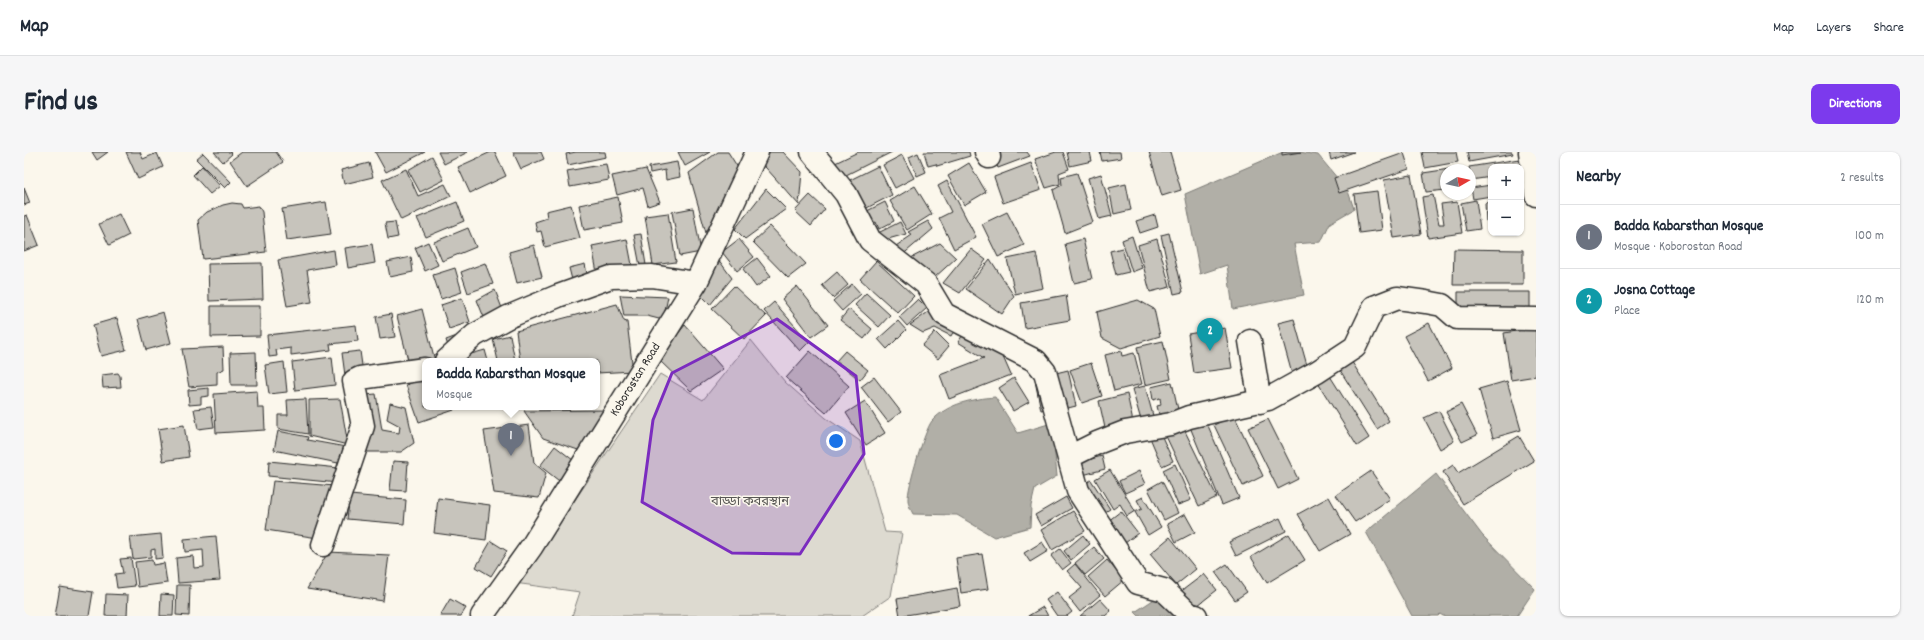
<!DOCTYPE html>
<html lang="en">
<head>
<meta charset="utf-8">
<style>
  :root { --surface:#fff; --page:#f6f6f7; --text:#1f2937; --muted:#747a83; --line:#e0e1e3; --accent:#7c3aed }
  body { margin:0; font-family:Dekko,"Noto Sans Bengali",sans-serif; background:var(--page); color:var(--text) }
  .controls { position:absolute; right:12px; top:12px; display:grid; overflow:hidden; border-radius:8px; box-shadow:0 1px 3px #0004 }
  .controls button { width:36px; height:36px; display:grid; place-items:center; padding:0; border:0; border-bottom:1px solid var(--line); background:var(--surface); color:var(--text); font:20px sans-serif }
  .compass { position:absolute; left:1416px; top:12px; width:36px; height:36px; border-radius:50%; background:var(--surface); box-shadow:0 1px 3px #0004; rotate:81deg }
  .you { position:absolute; left:812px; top:289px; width:14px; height:14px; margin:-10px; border:3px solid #fff; border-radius:50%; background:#1a73e8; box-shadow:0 0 0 6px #1a73e833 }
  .badge { display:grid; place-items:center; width:26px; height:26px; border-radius:50%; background:var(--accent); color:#fff; font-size:13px; font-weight:700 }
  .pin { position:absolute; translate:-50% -33px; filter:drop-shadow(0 1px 2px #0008) }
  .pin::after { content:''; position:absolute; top:21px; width:14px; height:12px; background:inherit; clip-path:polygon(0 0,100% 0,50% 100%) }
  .popup { position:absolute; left:398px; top:206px; width:178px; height:52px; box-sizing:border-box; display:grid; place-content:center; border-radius:8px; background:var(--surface); filter:drop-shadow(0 1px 3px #0005); font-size:13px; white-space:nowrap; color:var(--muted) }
  .popup b { font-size:15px; color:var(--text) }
  .popup::after { content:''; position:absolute; left:50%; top:100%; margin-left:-8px; border:8px solid transparent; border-top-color:var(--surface) }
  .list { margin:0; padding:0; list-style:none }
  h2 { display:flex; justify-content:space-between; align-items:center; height:52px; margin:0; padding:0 16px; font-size:17px }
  h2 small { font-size:13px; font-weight:400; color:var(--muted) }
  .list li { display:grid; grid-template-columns:26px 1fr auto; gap:12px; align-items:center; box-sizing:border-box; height:64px; padding:0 16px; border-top:1px solid var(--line) }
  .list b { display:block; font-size:15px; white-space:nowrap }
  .list p { margin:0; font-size:13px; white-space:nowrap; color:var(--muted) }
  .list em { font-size:13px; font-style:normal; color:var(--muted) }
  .map { position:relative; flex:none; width:1512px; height:464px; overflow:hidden; border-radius:8px }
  header { display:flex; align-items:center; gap:24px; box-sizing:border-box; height:56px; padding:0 20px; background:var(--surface); border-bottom:1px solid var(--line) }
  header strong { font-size:19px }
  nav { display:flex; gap:22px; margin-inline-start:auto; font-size:14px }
  .intro { display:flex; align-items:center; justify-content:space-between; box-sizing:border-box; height:96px; padding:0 24px }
  h1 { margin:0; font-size:28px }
  .button { padding:10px 18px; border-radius:8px; background:var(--accent); color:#fff; font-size:14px; font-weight:700 }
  main { display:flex; gap:24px; padding:0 24px }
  aside { flex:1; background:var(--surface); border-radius:8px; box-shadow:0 1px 3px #0004 }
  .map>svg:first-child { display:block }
  .green { fill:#dddad0; stroke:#84827e }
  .water { fill:#b1afa7; stroke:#7b7a75 }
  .building { fill:#c7c4bc; stroke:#2b2b2b }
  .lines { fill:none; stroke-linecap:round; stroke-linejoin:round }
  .minor-casing { stroke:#2b2b2b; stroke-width:25 }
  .minor { stroke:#fbf7ec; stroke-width:22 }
  .marked { fill:#7b2cbf; fill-opacity:0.2; stroke:#7b2cbf; stroke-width:3; stroke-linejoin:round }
  .labels { text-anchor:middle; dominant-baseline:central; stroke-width:3; stroke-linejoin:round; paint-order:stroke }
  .street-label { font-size:13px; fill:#2b2b2b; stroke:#fbf7ec }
  .park-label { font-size:13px; fill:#585754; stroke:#fbf7ec }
</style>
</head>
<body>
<header>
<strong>Map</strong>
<nav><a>Map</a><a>Layers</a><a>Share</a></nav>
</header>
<div class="intro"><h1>Find us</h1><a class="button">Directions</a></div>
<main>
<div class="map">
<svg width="1512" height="464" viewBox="0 0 1512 464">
  <rect width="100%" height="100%" fill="#fbf7ec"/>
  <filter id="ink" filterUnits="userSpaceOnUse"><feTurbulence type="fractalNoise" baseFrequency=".025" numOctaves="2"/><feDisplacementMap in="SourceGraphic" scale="8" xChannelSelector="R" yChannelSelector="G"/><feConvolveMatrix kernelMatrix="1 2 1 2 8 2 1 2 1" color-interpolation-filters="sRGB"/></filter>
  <g filter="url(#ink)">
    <path class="green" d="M727,188L761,230L802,266L836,289L861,380L878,381L867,444L838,464H548L556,440L483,430L536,370L636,222L679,248Z"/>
    <path class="water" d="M1259,0H1275L1294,3L1324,39L1330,57L1306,71L1297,90L1270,92L1280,143L1209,157L1203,113L1176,122L1161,42Z
      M971,245L994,281L1028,271L1033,324L1011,337L1007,354L1006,375L970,385L933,363L889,362C887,358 884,352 884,348C883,336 901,277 908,269C924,251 949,247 971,245Z
      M1412,322L1458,383L1511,437L1493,464H1419L1416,462L1414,464H1388L1342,380Z
      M1138,442L1164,464H1115L1111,460Z"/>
    <path class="building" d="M68,0H84L73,8Z
      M102,0H116L119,7L133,1L139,15L114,27Z
      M190,0H206L208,2L199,10Z
      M218,0H252L259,10L223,34L206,9Z
      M351,0H401L362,20Z
      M414,0H444L420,12Z
      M467,0H471L482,24L446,41L434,15Z
      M489,0H517L520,7L497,17Z
      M552,0H581L582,5L544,13L542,2Z
      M654,0H686L661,14Z
      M694,0H704L718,22L684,88L665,21Z
      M742,0H759L778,20L775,53L734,7Z
      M834,0H868L816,26L809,12Z
      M900,0H945L946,4L913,14L912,12L904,14Z
      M971,0H1003L1006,4L974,16L968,1Z
      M1032,0H1039L1045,17L1035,21L1036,32L1022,36L1011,7Z
      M1043,0H1066L1068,9L1046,14Z
      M1076,0H1096L1097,6L1078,9Z
      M1125,0H1146L1157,38L1138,44Z
      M1258,0H1277L1258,3Z
      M1305,0H1330L1307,8Z
      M1398,0H1432L1434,10L1401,16Z
      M1443,0H1488L1489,2L1445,10Z
      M179,1L207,30L201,36L172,7Z
      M894,1L902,20L893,24L885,5Z
      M1380,1L1385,17L1315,41L1310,26Z
      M878,3L890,26L871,36L859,13Z
      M408,4L420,28L396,40L384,18Z
      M1495,7L1496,15H1467V25L1447,28L1445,15Z
      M653,10L656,25L642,28L641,18L626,21L625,15Z
      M345,11L349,25L320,32L317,18Z
      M945,11L962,40L940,53L924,24Z
      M1007,11L1017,38L979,51L970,25Z
      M582,12L585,28L546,35L543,19Z
      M178,14L196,34L186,42L169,23Z
      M854,14L868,43L835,60L820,31Z
      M1432,16V18H1422V38L1402,40L1399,21Z
      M382,17L394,44L421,32L427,44L377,68L358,28Z
      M622,17L636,50L624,54L619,36L593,43L588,24Z
      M1053,21L1069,70L1041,81L1029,38L1038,33L1037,25Z
      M1077,22L1088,64L1075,67L1064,26Z
      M1387,23L1397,82L1370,86L1360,28Z
      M923,29L952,85L930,97L915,66L927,60L914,34Z
      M1102,32L1107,58L1090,62L1085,36Z
      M1467,33V44L1449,47L1447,36Z
      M891,34L908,62L883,78L866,49Z
      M0,36L6,51L0,53Z
      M742,37L762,57L721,87L711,77Z
      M1353,39L1358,78L1335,81L1330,42Z
      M786,43L801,57L787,74L771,59Z
      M1409,43L1415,72H1420L1417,52L1433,50L1438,81L1404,86L1398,45Z
      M594,45L599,71L560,78L555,53Z
      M1452,48L1456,77L1442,79L1437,51Z
      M302,50L307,82L263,88L258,57Z
      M433,50L440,69L402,85L393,66Z
      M861,50L870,69L855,77L852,70L843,74L837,62Z
      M1467,50V68L1462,69L1461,51Z
      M208,51L217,52L219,56L235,54L238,60L242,100L179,107L174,68L183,60L199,53Z
      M547,53L556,86L521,95L517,79L513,80L511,70L523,66L522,59Z
      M669,56L677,100L656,104L648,60Z
      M983,60L1000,93L974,105L958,72Z
      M644,61L652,110L629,113L621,64Z
      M95,62L105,83L85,93L75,72Z
      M3,63L15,93L0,99V64Z
      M1131,63L1134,75L1116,81L1112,69Z
      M904,69L909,77L876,105L869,96L888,83L884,80Z
      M371,70L374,85L364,87L361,71Z
      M876,70L882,82L864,87L867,95L850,83Z
      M746,74L782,112L764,126L729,90Z
      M444,76L452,95L418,109L410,90Z
      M1145,81L1159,140L1150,142L1137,83Z
      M617,82L622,113L616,114L610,83Z
      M1108,84L1118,116L1108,120L1098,88Z
      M603,87L609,118L574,126L568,94Z
      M715,87L730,105L713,119L698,100Z
      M1059,87L1068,127L1050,131L1041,92Z
      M1133,87L1146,135L1126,140L1114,93Z
      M404,90L414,113L401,119L391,96Z
      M916,91L932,106L910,126L881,109Z
      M348,92L351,111L324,116L321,96Z
      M510,93L518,125L493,131L485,100Z
      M1098,96L1105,120L1092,123L1086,99Z
      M947,97L962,108L936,141L919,131Z
      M1430,97L1499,98V133H1429Z
      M310,98L312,113L283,118L288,150L263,154L254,108Z
      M1012,101L1019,136L991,142L983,107Z
      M387,105L389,120L366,125L363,110Z
      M733,106L747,124L732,135L719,117Z
      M694,107L708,126L686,153L672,139Z
      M966,107L990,144L978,162L942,137Z
      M852,109L890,144L874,161L836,127Z
      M238,111L239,147L185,149L184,112Z
      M461,111L469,132L444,141L437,120Z
      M561,112L566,137L551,140L545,116Z
      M431,116L438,140L417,147L409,123Z
      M813,120L824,133L809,146L798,133Z
      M828,132L837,142L818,159L809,149Z
      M710,134L742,164L720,187L688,157Z
      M773,134L804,173L787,185L758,147Z
      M471,138L481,164L463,173L453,148Z
      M1434,140H1506V162H1434Z
      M842,141L866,163L855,175L831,153Z
      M596,143L644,145L639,168L623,164H600Z
      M1042,143L1046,168L1001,176L997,151Z
      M438,146L446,170L425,177L417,153Z
      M894,147L903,156L883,174L875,165Z
      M1114,148L1130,157L1136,184L1097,196L1078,186L1073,160Z
      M750,150L785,190L776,199L740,159Z
      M593,152L600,169L603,170L609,219L573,221V209H496L492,179Z
      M187,154H236V184L187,185Z
      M398,157L411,209H401L386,216L373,164Z
      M825,157L848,177L840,187L816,168Z
      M907,158L933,173L927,184L911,176L899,181L886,173Z
      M139,160L147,191L122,198L114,167Z
      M367,162L371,185L356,187L352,165Z
      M93,166L102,198L77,204L69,173Z
      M1270,167L1284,217L1268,222L1254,171Z
      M874,169L882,178L863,197L854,187Z
      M1405,171L1428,216L1404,229L1380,184Z
      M332,173L334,189L306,192L307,198L267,203V196L252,198L253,204L245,205L243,183Z
      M661,173L699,217L667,239L634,207Z
      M1201,176L1208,216L1170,221L1164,182Z
      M1512,176V224L1487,228L1480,181Z
      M943,177L976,198L987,223L925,247L916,223L960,206L934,190Z
      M911,180L925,194L914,207L898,194Z
      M441,181L425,197L422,188Z
      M486,183L491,209H474L469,187Z
      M1139,189L1147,227L1121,233L1113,195Z
      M199,195L200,217L193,220V233L165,235L158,197Z
      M461,198L464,209H441L440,204Z
      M336,199L340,228L322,231L318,201Z
      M786,199L825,234L802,261L762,226Z
      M821,199L844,218L836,228L812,209Z
      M1097,199L1098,204L1110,201L1118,232L1090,239L1081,203Z
      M232,200L233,233H207L206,201Z
      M308,205L311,233L271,238L268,210Z
      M1326,207L1365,269L1353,277L1314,215Z
      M260,210L263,240L245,242L241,213Z
      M1067,211L1078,244L1058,251L1046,218Z
      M1044,218L1052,254L1036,258L1028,222Z
      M94,221L96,224L97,235L79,236L78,223Z
      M1306,224L1345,286L1333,294L1294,231Z
      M850,225L877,260L864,270L837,235Z
      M401,226V255H429L430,258L395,270L382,233Z
      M990,226L1005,250L989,259L975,236Z
      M1021,227L1027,256L1017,258L1011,229Z
      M1483,229L1497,278L1469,286L1455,237Z
      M1148,230L1155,262L1136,266L1133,254L1137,253L1136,246L1129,248L1127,235Z
      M1121,234L1131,271L1119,275L1108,237Z
      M185,236V244L177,245V252L165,253L164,238Z
      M233,239L234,256H240L241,278L192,281L190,242Z
      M352,242L358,278L375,281L376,274L363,267L366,251L382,255L390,291L377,300H341L330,244Z
      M1103,242L1109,270L1081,276L1075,249Z
      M282,247L284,282L254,277V263H264L263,248Z
      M316,247L324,293L285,284V248Z
      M841,249L861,281L842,293L822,261Z
      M1437,252L1453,283L1438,290L1422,260Z
      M187,255L190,275L174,277L170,257Z
      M582,258L557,299L519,286L500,259Z
      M1415,259L1430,289L1416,297L1400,266Z
      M1210,263L1239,324L1219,334L1190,273Z
      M1244,267L1274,327L1254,337L1224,276Z
      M1182,269L1215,346L1198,353L1166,275Z
      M1157,271L1193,345L1175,354L1140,280Z
      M160,273L165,305L139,309L134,277Z
      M505,273L510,311L522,321L515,346L470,341L460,279Z
      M1134,276L1149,309L1138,314L1124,281Z
      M254,279L284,285L283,288L322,295L319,312L250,298Z
      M1495,284L1510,309L1439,352L1419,320L1429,313L1434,321Z
      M531,294L554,312L539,332L516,314Z
      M1078,304L1081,317L1055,324L1051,311Z
      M245,309L315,316L314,331L244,324Z
      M369,309L384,310L382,339L366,338Z
      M1151,312L1167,348L1154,353L1139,318Z
      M1086,318L1111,359L1103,364L1096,352L1089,357L1071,327Z
      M1115,319L1121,332L1101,341L1095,329Z
      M1347,319L1366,347L1331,370L1312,343Z
      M1067,328L1086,357L1073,365L1054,336Z
      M249,329L311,334L294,386L242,378Z
      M1138,329L1154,361L1140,368L1124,337Z
      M326,343L382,348L380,372L323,367Z
      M1042,345L1048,356L1017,374L1011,363Z
      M1119,345L1137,375L1124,383L1111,360L1118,357L1113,348Z
      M1305,345L1326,382L1296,399L1274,362Z
      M414,346L466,353L462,388L410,381Z
      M1049,359L1061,379L1028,398L1017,378Z
      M1097,359L1114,381L1096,395L1079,373Z
      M1161,362L1171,380L1152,390L1143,372Z
      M1256,366L1262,379L1212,404L1205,390Z
      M137,382L139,406L131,407V397L127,398V405L109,407L106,385Z
      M1265,382L1281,408L1243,431L1227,405Z
      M1059,383L1066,392L1047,408L1040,399Z
      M192,384L196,428L154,431L152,406L169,404L170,416L180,415L179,398L161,400L160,387Z
      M1146,385L1172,417L1152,433L1126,402Z
      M467,389L483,399L467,424L452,415Z
      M1018,390L1024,399L1006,410L1000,401Z
      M1070,395L1080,407L1061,423L1051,411Z
      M1036,397L1047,411L1038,418L1027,404Z
      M304,400L365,403L359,449L283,437Z
      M958,402L964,437L937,441L932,406Z
      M107,406L111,434L93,436L91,422L99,421L96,407Z
      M128,408L129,413L140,411L143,431L114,435L111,410Z
      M1083,408L1100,428L1081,444L1064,425Z
      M1051,412L1076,443L1056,460L1045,446L1058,436L1043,419Z
      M1203,412L1223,440L1211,448L1191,420Z
      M1180,422L1193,438L1164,461L1151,444Z
      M153,433H166L165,464L152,463Z
      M36,435L69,440L65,464H31Z
      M933,436L936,454L876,464L873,447Z
      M1033,440L1048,460L1043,464H1033L1022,448Z
      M82,442L104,443L103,464H81Z
      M137,442L150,443L149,464H136Z
      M426,447L442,456L437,464H416Z
      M1076,447L1087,459L1081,464H1056Z
      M1019,455L1024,464H1004Z"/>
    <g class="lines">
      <defs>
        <path id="minor" d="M788,0L822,42L846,88L902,132L920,162L1012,209L1021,220L1054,339L1114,431L1140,438L1165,462L1172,464
          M962,0L965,5
          M1506,0L1512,43
          M1226,189L1236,250
          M422,209L451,183L484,165L534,144L587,125L628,124L672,131
          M1045,305L1073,291L1101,280L1147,272L1165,265L1244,247L1293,220L1331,195L1350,155L1373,146L1402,150L1418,153L1433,166L1512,167
          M299,393L339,274L330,229L336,226L401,217
          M458,464L508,394L672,131L733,0"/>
      </defs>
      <use href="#minor" class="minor-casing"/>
      <use href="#minor" class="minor"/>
    </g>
  </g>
  <path class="marked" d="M753,167L832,224L840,302L776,402L708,401L618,350L629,268L648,221Z"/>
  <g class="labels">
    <g class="street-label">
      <text transform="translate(612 228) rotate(-58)">Koborostan Road</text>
    </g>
    <g class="park-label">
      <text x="726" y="350">বাড্ডা কবরস্থান</text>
    </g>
  </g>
</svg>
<div class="controls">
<button>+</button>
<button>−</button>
</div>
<svg class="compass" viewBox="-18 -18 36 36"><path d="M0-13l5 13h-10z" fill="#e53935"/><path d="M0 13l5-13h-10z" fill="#747a83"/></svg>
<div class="you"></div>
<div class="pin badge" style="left:487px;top:304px;background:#6b7280">1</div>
<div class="popup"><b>Badda Kabarsthan Mosque</b>Mosque</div>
<div class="pin badge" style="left:1186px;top:199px;background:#0f9aa8">2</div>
</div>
<aside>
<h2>Nearby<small>2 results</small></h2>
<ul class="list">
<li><span class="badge" style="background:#6b7280">1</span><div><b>Badda Kabarsthan Mosque</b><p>Mosque · Koborostan Road</p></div><em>100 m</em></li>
<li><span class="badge" style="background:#0f9aa8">2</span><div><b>Josna Cottage</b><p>Place</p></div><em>120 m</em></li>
</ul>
</aside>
</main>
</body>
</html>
